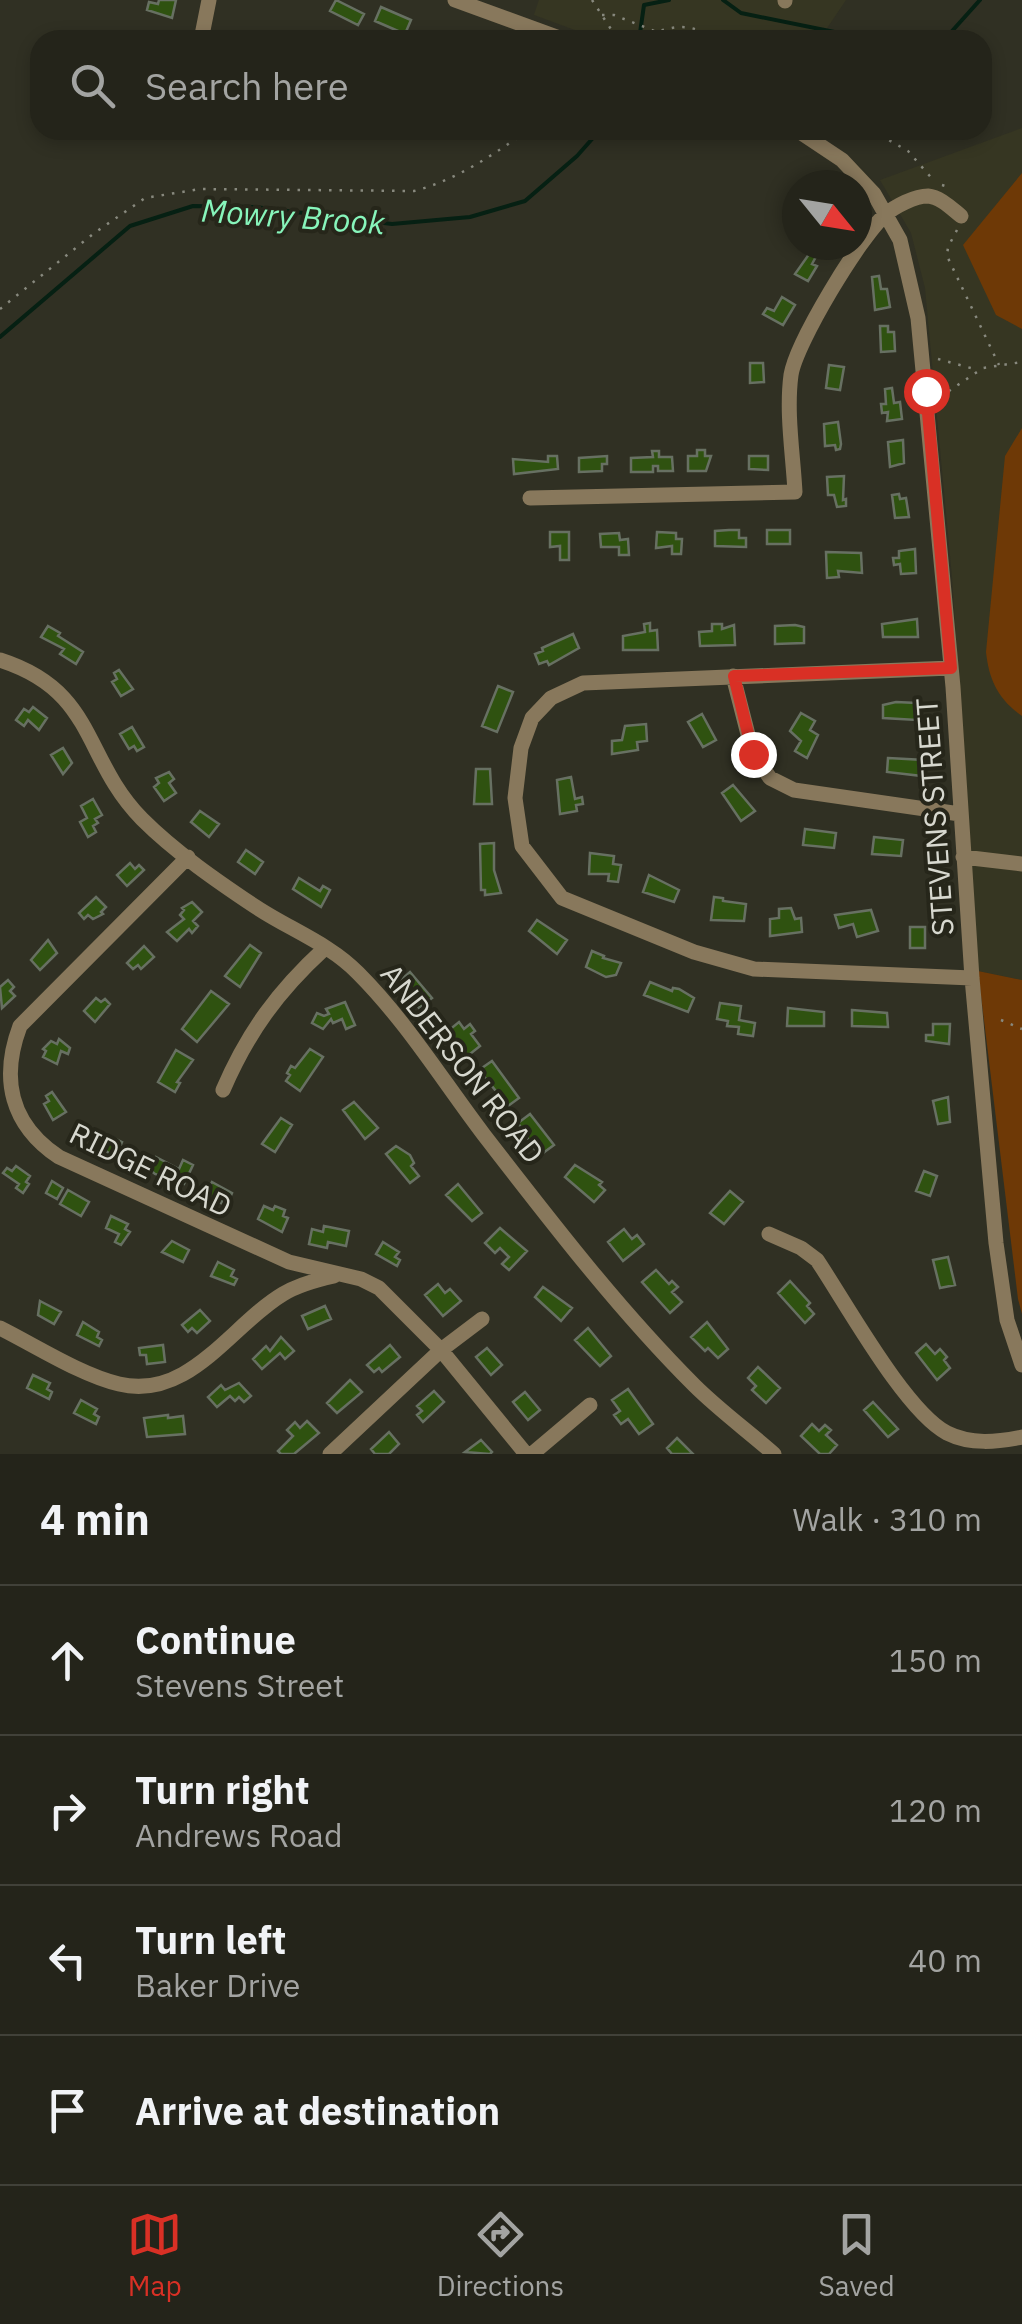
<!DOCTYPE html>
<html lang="en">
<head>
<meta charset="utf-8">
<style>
  :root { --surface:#24241a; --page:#303027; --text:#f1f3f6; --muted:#a3a4a2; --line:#414139; --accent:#d93025 }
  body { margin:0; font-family:"IBM Plex Sans",sans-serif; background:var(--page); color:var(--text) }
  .compass { position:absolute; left:782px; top:170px; width:90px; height:90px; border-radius:50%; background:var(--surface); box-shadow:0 5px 15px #0003; rotate:120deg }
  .stop { position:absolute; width:30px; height:30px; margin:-22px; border:8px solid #d93025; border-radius:50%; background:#fff }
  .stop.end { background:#d93025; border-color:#fff; box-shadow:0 2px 10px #0008 }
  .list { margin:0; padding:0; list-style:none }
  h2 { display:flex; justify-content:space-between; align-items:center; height:130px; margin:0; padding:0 40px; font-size:42px }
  h2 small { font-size:32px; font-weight:400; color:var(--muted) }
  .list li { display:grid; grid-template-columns:65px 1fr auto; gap:30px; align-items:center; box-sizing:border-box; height:150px; padding:0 40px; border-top:2px solid var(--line) }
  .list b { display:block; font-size:38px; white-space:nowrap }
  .list p { margin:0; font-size:32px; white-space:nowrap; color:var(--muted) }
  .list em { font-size:32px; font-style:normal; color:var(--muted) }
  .icon { flex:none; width:55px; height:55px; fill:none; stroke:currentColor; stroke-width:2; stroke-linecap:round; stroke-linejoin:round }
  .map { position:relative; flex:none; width:1022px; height:1454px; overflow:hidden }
  .search { position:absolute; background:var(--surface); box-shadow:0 5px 15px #0003; left:30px; right:30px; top:30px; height:110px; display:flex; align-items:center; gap:25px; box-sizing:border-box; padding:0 35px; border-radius:30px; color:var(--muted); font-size:38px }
  .sheet { height:730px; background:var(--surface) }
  nav { display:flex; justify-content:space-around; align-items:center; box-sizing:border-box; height:140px; border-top:2px solid var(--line); background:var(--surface); font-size:28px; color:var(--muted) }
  nav a { display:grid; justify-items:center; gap:5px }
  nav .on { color:var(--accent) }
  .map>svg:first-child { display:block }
  .built { fill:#363622 }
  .green { fill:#6e3906 }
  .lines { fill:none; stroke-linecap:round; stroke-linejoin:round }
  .stream { stroke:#062013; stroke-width:4 }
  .building { fill:#2f5210; stroke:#677062; stroke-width:2.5 }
  .path { stroke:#88897e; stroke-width:2.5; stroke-dasharray:2.5 8; stroke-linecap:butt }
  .minor { stroke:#88785c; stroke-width:15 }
  .route { stroke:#d93025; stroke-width:12 }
  .labels { text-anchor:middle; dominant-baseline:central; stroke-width:8; stroke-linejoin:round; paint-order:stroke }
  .street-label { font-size:30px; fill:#d7d8cf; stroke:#26261a }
  .water-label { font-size:32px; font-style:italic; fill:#87f5bb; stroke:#26261a }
</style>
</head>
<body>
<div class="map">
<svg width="1022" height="1454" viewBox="0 0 1022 1454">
  <rect width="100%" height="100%" fill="#303023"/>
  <path class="built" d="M539,0H846L819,40H602L534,15Z
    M1022,128V980L978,971L952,577L925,288L911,233L880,180Z"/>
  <path class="green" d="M1022,173V329L996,315L963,245Z
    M1022,428V716C998,699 989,680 986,652L1005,456Z
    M978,971L1022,980V1314L1018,1299Z"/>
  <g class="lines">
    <path class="stream" d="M723,0L741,13L874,40
      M639,40L644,5L669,0
      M944,40L980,0
      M0,337L130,226L193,206L255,207L392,224L470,217L525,201L577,156L600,130"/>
  </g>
  <path class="building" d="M159,0H176L172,18L147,10L149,2L158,4Z
    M336,0L364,14L358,25L330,11Z
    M381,7L411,20L405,34L375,21Z
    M812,250L818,253L812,264L817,266L808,281L795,274Z
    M879,276L881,289H887L890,307L875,310L872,277Z
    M782,297L795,305L783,325L763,314L767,308L774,311Z
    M880,326H888V332H894L895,351L881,352Z
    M750,363H763L764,382L750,383Z
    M829,365L844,367L840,390L826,388Z
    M892,388L894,403L900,402L902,419L887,421L888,412L882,413L881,404H886L885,389Z
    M838,422L841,444L840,449L836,450L835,445L825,446L824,424Z
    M903,440L904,463L890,467L888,442Z
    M697,450H705V456H711L706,471H688V456H697Z
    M652,451H659V457H672L673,471H658V466H653V472H631V458L653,457Z
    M548,456H557L558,469L514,474L513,459L548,462Z
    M607,456V464H602V471L579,472V458Z
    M749,456H768V470L749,469Z
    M844,476L843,500L846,499V506L837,507L834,495H828L827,477Z
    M899,494L900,499L906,498L909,517L895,518L892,495Z
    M729,530H739V538H746V547L715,546V531Z
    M767,530H790V544H767Z
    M550,532H569V560H560V546L550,547Z
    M657,532L676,533V539H682L681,554H672V546L656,548Z
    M619,533L620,540L628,539L629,555H619V547H601L600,534Z
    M915,549L916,573L901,574L900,564L894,565L893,558H899V551Z
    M826,552L861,553L862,573L838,571L839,577L827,578Z
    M917,619L918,637H883L882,624Z
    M650,623V631L657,630L658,650H623V636L645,632L644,624Z
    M712,624H722V629L734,625L735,645L700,646L699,632L712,631Z
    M795,625L804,627V643L775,644V626Z
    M48,626L60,633L58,636L83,652L76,664L60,654L64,649L41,637Z
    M573,634L579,648L549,665L547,661L539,664L535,654L543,651L542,648Z
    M119,670L133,689L121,696L112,682L117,679L114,673Z
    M498,686L513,692L497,732L482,726Z
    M896,702L917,703V720L883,718V705Z
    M33,707L47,718L39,730L28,720L24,726L16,720L24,709L29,712Z
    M801,713L815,721L810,730L818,735L807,758L795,751L801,741L790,731Z
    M702,714L716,740L703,747L688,722Z
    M646,724L647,741L637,742L638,750L612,754V741L622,740L625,726Z
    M132,727L144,747L137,751L134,746L129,749L120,734Z
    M63,748L72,763L63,774L51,755Z
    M888,758L924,760L922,776L887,772Z
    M476,769H490L492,804H474Z
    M169,772L174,779L169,783L176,793L164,801L154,787L159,783L156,778Z
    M571,777L575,799L582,797L583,804L576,805L577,811L560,814L557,780Z
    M733,785L755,811L741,821L722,793Z
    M93,799L102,815L95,819L98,823L93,826L96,832L88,837L80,822L87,818L81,806Z
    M200,811L219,824L209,837L191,822Z
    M805,829L836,833L834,848L803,845Z
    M874,837L903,840L901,856L872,854Z
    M494,843V870L501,893L485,895V890H481L480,844Z
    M246,850L263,862L255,874L238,862Z
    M590,853L614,856L613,864L621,865L618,882L608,881L609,874H589Z
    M130,863L135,869L139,865L144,870L127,886L117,875Z
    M649,875L679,890L674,902L643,892Z
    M299,878L320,891L323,886L330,890L321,907L293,889Z
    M96,897L106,907L101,912L103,914L93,919L88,915L84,919L79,913Z
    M714,897L723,898V901L746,904L744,921L711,920Z
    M192,902L202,912L193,921L198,926L192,933L189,929L177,941L167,932L184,919L180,915L184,910L182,908Z
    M791,908L795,919L801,918L802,932L770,936V919L779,918V909Z
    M871,910L878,931L857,937L853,924L839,928L835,915Z
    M537,920L567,940L557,954L529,931Z
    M910,927H925V948H910Z
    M48,940L57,953L40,970L31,960Z
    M250,945L261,953L240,987L225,976Z
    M144,946L154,957L141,969L138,965L133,969L127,963Z
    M592,951L604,956L603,958L621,963L616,975L606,977L586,967Z
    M410,972L432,998L419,1008L401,980Z
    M8,980L14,987L10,991L15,996L2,1008L0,987Z
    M650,982L672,991L673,988L679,989L694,998L688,1012L644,995Z
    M211,991L229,1004L197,1042L182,1029Z
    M96,998L101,1002L105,999L110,1004L95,1022L84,1011Z
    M345,1002L355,1025L346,1029L342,1019L333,1023L331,1019L323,1029L312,1023L317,1013L324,1016L329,1014L326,1009Z
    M720,1003L741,1006L739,1020L755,1023L753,1036L738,1034L739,1027L727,1026L728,1021L717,1019Z
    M788,1008L824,1012V1026H787Z
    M852,1010L887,1013L888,1027L852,1026Z
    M459,1022L464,1029L470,1024L475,1031L471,1034L480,1046L465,1058L448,1031Z
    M933,1024H950L949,1044L926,1041V1035H933Z
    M59,1039L70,1048L68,1054L61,1051L57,1064L43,1057L46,1051L43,1049L51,1041L57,1044Z
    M310,1049L323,1057L300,1091L286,1081L290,1075L287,1073L291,1066L295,1068Z
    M176,1050L193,1060L177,1082L180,1083L175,1092L158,1082Z
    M492,1061L519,1098L508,1106L479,1070Z
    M52,1092L66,1112L53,1120L44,1104L49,1101L46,1096Z
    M948,1097L950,1122L938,1124L933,1101Z
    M354,1102L378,1128L365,1139L343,1110Z
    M530,1114L554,1145L539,1156L518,1123Z
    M281,1118L292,1125L275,1152L262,1144Z
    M100,1131L122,1142L117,1154L109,1153L100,1147L103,1140L97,1138Z
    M396,1146L410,1155L414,1163L411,1166L419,1176L410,1183L386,1154Z
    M156,1157L179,1169L183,1160L193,1165L184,1184L155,1174L149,1169Z
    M575,1165L602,1182L599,1185L605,1190L594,1202L565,1177Z
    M16,1166L30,1176L26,1182L29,1184L23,1193L16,1188L19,1184L3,1173L7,1168L12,1171Z
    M924,1171L937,1176L930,1196L916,1191Z
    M52,1181L63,1188L57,1199L46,1193Z
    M212,1182L232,1193L229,1200L224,1198L221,1203L205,1195Z
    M458,1184L482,1213L472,1221L446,1195Z
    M68,1190L89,1202L81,1216L60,1204Z
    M730,1191L743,1202L724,1224L710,1213Z
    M264,1206L273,1210L275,1206L285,1210L283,1216L288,1218L282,1232L258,1219Z
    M111,1216L128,1224L125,1229L130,1232L121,1245L115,1242L119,1234L106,1228Z
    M324,1226L349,1231L346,1246L328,1242L327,1248L309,1244L312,1229L323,1232Z
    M500,1228L527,1251L509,1270L502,1264L509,1257L500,1248L495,1253L485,1243Z
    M624,1229L632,1239L637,1235L644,1244L623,1261L608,1242Z
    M172,1241L189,1250L183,1262L162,1252Z
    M383,1242L399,1252L395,1257L400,1260L397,1266L376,1254Z
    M948,1257L955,1285L940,1288L933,1260Z
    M218,1262L234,1270L231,1276L237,1279L234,1285L211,1276Z
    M656,1270L669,1284L672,1281L678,1287L672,1292L682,1302L670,1313L642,1282Z
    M790,1281L810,1303L807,1306L814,1314L805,1323L778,1293Z
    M438,1284L445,1293L450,1289L461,1301L443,1316L425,1295Z
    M543,1287L572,1308L561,1321L535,1297Z
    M40,1301L61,1312L54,1324L38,1315Z
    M325,1306L331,1319L308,1329L302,1316Z
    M200,1310L210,1321L197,1333L192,1328L188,1332L182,1325Z
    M83,1322L99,1332L97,1337L102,1340L99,1346L77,1335Z
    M707,1322L728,1349L718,1358L708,1348L705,1351L691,1337Z
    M588,1328L611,1356L600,1366L575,1340Z
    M281,1337L294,1351L285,1359L280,1353L262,1369L253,1359L266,1346L270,1351Z
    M926,1344L935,1354L940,1349L947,1357L944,1360L950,1368L937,1380L916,1353Z
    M163,1345L165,1362L147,1364L146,1355H140L139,1348Z
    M390,1345L400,1357L382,1372L379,1368L374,1372L367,1365Z
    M487,1348L502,1365L491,1375L476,1357Z
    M758,1367L780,1388L766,1403L752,1390L756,1386L748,1378Z
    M33,1375L50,1383L47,1389L52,1392L49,1399L27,1388Z
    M350,1380L362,1392L337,1413L327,1403Z
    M239,1383L251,1396L244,1402L239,1397L235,1401L230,1396L217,1407L208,1397L221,1385L225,1390Z
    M628,1389L653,1424L639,1434L628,1419L621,1424L614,1415L620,1411L612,1400Z
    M434,1391L444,1402L423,1422L417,1415L422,1411L417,1406Z
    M525,1392L540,1410L528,1420L513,1402Z
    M81,1400L97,1409L94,1414L99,1417L96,1424L74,1413Z
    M873,1402L898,1429L888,1437L864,1410Z
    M168,1415V1418L183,1416L185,1434L147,1437L144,1418Z
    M307,1421L319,1433L294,1454H281L278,1451L293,1436L287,1430L295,1422L300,1428Z
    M812,1424L819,1431L825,1425L831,1430L826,1435L837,1445L829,1454H820L801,1436Z
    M389,1432L399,1444L389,1454H375L371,1449Z
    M677,1438L693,1454H672L667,1448Z
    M481,1440L492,1452L490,1454L465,1452Z"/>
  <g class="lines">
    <path class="path" d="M592,0L618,40
      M602,15H614L657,32C680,24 695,25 715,40
      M871,130L908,151L935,182
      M942,185L952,188
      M957,230L948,247L947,256L999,365
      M0,309L93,234L145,198L200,189L414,191C457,180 492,155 529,130
      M938,359L978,370
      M940,397L983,368L1022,362
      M1001,1020L1022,1029"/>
    <path class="minor" d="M455,0L565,40
      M785,0V1
      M201,40L209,0
      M797,130L842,160L874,194L900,240L918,318L953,687L972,978L996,1243L1007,1320L1022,1365
      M530,498L795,492C793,454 786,413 791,375C796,343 860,237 885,215C895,206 915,196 928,196C940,197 951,208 961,216
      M0,660C97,691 82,758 142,819C175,852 217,881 256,907C289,929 330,944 358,973C406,1021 443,1081 484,1135C550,1220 617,1308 694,1385C719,1410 748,1431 774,1454
      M951,668L583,683L551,698L532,718L521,748L515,798L522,846L562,898L694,952L754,969L972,978
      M733,676L753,754L770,778L794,790L960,814
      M188,857L20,1026C0,1079 11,1125 59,1157L289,1262L361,1279L379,1288L441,1350L526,1454
      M963,857L1022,864
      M223,1090C248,1032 278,991 325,948
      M769,1234L801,1248L817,1260C846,1303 905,1411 947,1433C971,1445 997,1442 1022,1437
      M0,1328C36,1346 81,1375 119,1384C189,1401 231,1325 283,1294C298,1285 316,1280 334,1276
      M330,1454L441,1350L482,1319
      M532,1454L590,1405"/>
  </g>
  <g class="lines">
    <path class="route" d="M753,754L734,676L951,668L926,391"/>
  </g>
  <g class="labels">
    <g class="street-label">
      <text transform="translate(934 817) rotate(-94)">STEVENS STREET</text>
      <text transform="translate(463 1063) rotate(52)">ANDERSON ROAD</text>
      <text transform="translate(151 1169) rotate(26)">RIDGE ROAD</text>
    </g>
    <g class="water-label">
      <text transform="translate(293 216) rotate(4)">Mowry Brook</text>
    </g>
  </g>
</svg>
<svg class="compass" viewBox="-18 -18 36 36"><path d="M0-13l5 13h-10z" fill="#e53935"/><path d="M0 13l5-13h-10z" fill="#a3a4a2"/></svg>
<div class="stop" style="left:926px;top:391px"></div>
<div class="stop end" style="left:753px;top:754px"></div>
<div class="search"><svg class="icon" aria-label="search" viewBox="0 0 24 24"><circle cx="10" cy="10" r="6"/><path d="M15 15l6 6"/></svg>Search here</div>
</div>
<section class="sheet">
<h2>4 min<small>Walk · 310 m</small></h2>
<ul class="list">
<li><svg class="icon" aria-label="ahead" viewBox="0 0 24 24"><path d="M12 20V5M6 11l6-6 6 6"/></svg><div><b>Continue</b><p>Stevens Street</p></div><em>150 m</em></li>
<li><svg class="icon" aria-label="right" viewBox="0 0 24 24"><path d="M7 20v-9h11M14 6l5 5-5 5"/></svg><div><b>Turn right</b><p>Andrews Road</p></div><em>120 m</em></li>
<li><svg class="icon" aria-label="left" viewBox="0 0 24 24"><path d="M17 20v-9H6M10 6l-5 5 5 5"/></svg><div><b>Turn left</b><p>Baker Drive</p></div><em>40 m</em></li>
<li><svg class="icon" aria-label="arrive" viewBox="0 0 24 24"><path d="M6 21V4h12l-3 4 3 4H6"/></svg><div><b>Arrive at destination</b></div></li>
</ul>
</section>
<nav>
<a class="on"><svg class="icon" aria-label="map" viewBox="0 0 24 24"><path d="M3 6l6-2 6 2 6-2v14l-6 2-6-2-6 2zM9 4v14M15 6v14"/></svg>Map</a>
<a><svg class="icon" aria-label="directions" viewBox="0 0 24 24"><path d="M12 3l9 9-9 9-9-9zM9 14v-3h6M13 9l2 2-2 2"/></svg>Directions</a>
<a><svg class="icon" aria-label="saved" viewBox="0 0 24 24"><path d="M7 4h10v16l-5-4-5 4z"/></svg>Saved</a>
</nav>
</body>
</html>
